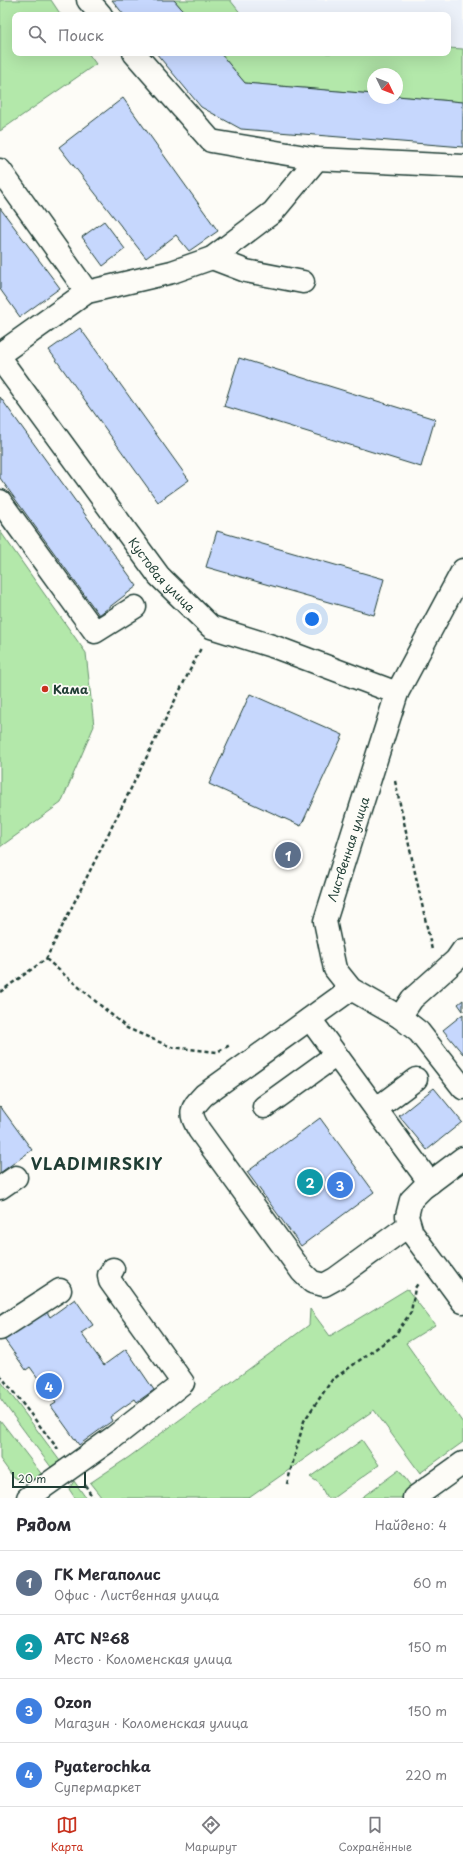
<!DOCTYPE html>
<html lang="ru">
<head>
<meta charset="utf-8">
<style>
  :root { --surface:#fff; --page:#f7f7f7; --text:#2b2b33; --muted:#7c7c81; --line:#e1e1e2; --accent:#c8321e }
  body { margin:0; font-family:"Playpen Sans",sans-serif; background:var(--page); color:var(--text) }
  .compass { position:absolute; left:367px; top:68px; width:36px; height:36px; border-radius:50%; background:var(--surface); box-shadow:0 4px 16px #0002; rotate:133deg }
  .scale { position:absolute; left:12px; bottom:10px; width:74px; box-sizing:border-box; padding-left:4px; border:2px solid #1f3d34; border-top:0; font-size:11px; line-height:14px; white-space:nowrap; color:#1f3d34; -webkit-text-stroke:3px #fdfcf7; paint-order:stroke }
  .you { position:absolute; left:312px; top:619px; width:14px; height:14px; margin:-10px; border:3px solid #fff; border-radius:50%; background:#1a73e8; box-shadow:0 0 0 6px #1a73e833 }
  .badge { display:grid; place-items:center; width:26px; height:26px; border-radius:50%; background:var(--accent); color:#fff; font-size:13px; font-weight:700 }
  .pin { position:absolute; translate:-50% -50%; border:2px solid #fff; box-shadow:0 1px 4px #0006 }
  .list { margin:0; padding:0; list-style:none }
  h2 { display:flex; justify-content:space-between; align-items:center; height:52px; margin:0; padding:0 16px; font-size:17px }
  h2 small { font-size:13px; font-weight:400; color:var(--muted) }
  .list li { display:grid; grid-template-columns:26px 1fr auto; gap:12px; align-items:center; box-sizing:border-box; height:64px; padding:0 16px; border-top:1px solid var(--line) }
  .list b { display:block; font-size:15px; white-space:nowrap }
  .list p { margin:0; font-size:13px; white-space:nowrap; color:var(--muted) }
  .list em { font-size:13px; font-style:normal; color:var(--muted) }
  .icon { flex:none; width:22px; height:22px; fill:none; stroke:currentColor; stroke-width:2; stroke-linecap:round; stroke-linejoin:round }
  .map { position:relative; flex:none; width:463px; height:1498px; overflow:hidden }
  .search { position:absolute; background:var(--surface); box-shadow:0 4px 16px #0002; left:12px; right:12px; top:12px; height:44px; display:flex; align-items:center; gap:10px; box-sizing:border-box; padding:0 14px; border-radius:8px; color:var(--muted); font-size:15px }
  .sheet { height:308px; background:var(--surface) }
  nav { display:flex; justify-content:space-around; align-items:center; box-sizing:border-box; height:56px; border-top:1px solid var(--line); background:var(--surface); font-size:11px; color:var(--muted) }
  nav a { display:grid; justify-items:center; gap:2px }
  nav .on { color:var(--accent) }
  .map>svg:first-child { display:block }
  .built { fill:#ecf1f9 }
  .green { fill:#b3e8aa; stroke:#69926f }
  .building { fill:#c6d7fd; stroke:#1f3d34 }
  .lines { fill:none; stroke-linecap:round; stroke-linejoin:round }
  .minor-casing { stroke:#1f3d34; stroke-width:25 }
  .path { stroke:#1f3d34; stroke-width:2.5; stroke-dasharray:4 3; stroke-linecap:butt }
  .minor { stroke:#fdfcf7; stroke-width:22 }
  .poi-dot { fill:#c8321e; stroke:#fdfcf7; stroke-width:1.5 }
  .labels { text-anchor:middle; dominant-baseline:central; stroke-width:3.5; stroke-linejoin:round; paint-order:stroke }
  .street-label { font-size:12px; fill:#1f3d34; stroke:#fdfcf7 }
  .poi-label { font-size:12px; font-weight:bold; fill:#1f3d34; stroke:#fdfcf7; text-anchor:start }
  .district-label { font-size:16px; font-weight:bold; letter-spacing:1px; fill:#1f3d34; stroke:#fdfcf7 }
</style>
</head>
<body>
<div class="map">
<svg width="463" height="1498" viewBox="0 0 463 1498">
  <rect width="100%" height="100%" fill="#fdfcf7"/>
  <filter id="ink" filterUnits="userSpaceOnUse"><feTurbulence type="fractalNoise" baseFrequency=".025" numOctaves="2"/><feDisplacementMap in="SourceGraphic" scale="8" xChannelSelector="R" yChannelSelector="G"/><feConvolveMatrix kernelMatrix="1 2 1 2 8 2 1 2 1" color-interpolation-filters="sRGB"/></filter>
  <g filter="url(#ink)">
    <path class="built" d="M230,0H463V49L448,48V15H242Z"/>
    <path class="green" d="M0,0H51L61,15H15V53H88L96,64L0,131Z
      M174,0H230L242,15H187Z
      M448,48L463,49V102L397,96V74H373V94L245,83L220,53H448Z
      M0,531L86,653L94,726L61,803L0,847Z
      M407,1289L435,1325L406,1343L463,1423V1442L420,1473L374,1410L249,1498H102L90,1483L129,1457L309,1325L310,1309L330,1336Z
      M0,1380L60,1461L51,1467L0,1398Z
      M0,1420L43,1476L32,1481L23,1482L13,1477L0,1459Z
      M362,1440L379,1465L333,1498H327L319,1483L310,1477Z
      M399,1470L413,1489L401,1498H361Z
      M74,1481L86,1498H75L69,1489Z"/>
    <path class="building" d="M112,0H174L187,15H124Z
      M156,53H220L245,83L373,94V98H397V96L463,102V147L241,129L201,107Z
      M123,98L218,231L189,251L176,235L146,258L59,147Z
      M0,208L60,288L20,317L0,289Z
      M104,221L125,249L103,266L82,237Z
      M80,328L189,480L158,502L49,350Z
      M239,358L435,419L421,467L224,406Z
      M0,397L137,586L99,615L0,478Z
      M217,531L384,579L374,615L206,567Z
      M250,694L343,735L301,826L209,784Z
      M463,1000V1011L458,1004Z
      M463,1014V1054L443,1030Z
      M434,1088L462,1122L427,1150L399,1116Z
      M0,1106L32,1150L0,1173Z
      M320,1118L374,1192L301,1246L247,1172Z
      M75,1299L93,1325L81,1333L104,1365L126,1349L154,1390L137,1402L135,1399L122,1408L110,1417L112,1421L79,1445L51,1406L56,1403L30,1367L26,1370L4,1339L46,1310L50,1317Z"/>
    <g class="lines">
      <defs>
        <g id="minor">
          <path d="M88,0L101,15"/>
          <path d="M134,53L211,141L317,159L463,166"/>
          <path d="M0,170L87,292"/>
          <path d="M212,258L246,271L303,282"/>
          <path d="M0,354L87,292L172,272L212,258L273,212L317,159"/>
          <path id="s1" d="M0,359L159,576L211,627L275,647L397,693"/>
          <path d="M0,501L95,632L135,607"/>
          <path d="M463,570L397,693L325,921L335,969L351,989L400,1017L419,1032L463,1088"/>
          <path d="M351,989L204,1095C190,1110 189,1112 199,1130L302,1272L312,1282L324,1285L335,1279L409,1225"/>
          <path d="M400,1017L412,999L456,960L463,950"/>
          <path d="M310,1019L430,1183"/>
          <path d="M264,1107L336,1055"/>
          <path d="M376,1109L416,1079"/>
          <path d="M463,1158L423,1188L411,1200L407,1216L412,1233L463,1302"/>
          <path d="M0,1188L16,1177"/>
          <path d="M0,1329L60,1290"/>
          <path d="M28,1498L114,1437L183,1383L110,1281L109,1275L113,1269"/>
          <path d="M414,1498L463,1463"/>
        </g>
      </defs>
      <use href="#minor" class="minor-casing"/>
      <path class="path" d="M395,781L432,950
        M46,959L127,1028L171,1047L217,1052L230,1045
        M0,992L46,959L201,648
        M0,1375L58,1449
        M287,1484L304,1421L332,1380L395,1335L411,1312L415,1288L419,1282
        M85,1485L93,1498"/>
      <use href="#minor" class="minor"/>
    </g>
  </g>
  <circle class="poi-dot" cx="45" cy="689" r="4"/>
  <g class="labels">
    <g class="street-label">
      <text stroke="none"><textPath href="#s1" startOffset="270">Кустовая улица</textPath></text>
      <text transform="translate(348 849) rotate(-72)">Лиственная улица</text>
    </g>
    <g class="poi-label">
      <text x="53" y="689">Кама</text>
    </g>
    <g class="district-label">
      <text x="97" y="1163">VLADIMIRSKIY</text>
    </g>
  </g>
</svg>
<svg class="compass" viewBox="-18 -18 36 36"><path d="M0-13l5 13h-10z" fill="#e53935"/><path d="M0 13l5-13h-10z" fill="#7c7c81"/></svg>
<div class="scale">20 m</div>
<div class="you"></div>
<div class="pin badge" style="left:288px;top:855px;background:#5c6f8a">1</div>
<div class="pin badge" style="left:310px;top:1182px;background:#0f9aa8">2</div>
<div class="pin badge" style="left:340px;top:1185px;background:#3f7fe0">3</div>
<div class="pin badge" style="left:49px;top:1386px;background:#3f7fe0">4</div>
<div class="search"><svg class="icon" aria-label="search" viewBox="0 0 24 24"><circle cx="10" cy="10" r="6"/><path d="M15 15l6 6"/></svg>Поиск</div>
</div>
<section class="sheet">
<h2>Рядом<small>Найдено: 4</small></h2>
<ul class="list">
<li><span class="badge" style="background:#5c6f8a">1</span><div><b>ГК Мегаполис</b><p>Офис · Лиственная улица</p></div><em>60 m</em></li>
<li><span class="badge" style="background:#0f9aa8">2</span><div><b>АТС №68</b><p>Место · Коломенская улица</p></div><em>150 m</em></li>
<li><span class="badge" style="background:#3f7fe0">3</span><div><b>Ozon</b><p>Магазин · Коломенская улица</p></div><em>150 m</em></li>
<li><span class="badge" style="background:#3f7fe0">4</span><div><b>Pyaterochka</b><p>Супермаркет</p></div><em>220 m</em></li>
</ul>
</section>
<nav>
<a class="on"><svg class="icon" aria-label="map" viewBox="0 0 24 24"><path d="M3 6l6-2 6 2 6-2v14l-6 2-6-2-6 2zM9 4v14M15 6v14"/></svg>Карта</a>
<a><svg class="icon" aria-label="directions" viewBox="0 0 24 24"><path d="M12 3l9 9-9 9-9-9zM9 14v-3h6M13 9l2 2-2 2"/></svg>Маршрут</a>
<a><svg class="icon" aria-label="saved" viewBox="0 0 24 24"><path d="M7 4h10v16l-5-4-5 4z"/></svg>Сохранённые</a>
</nav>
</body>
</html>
